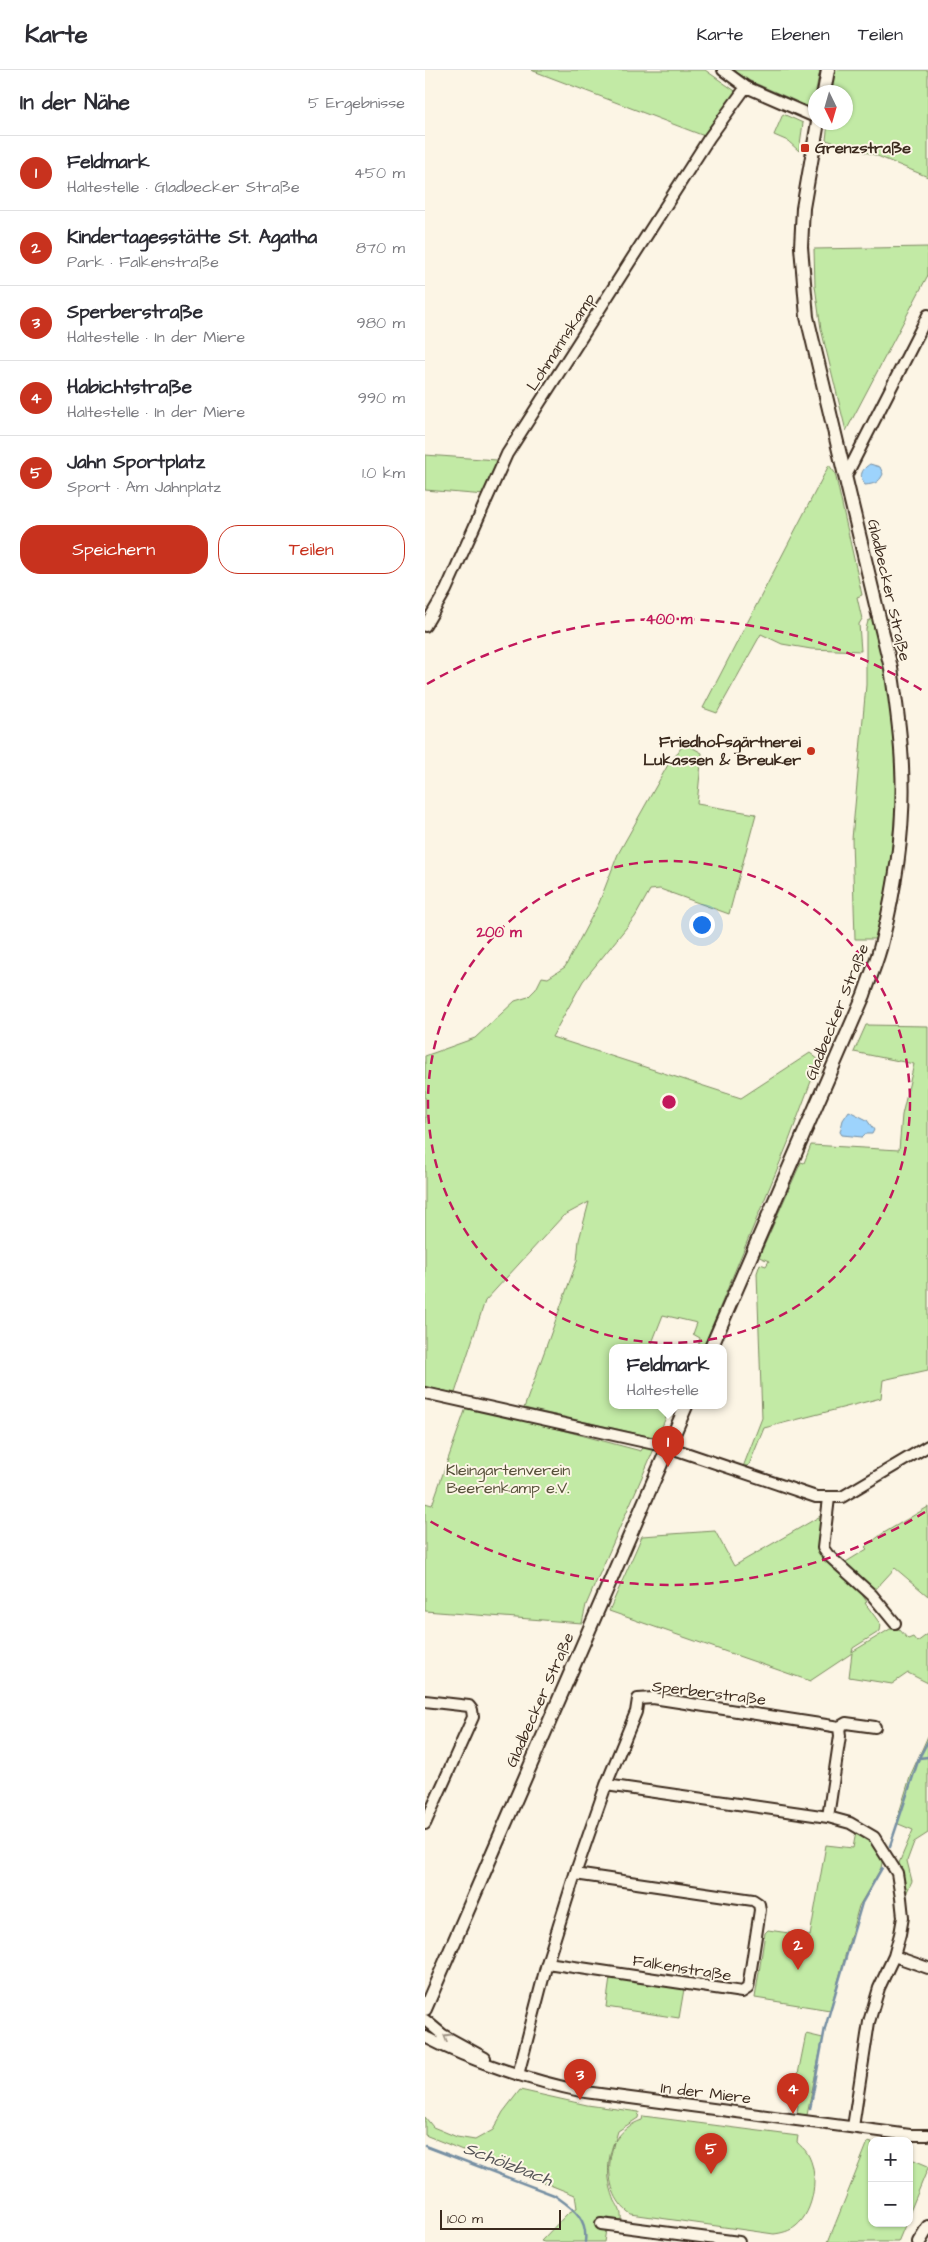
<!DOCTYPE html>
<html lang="de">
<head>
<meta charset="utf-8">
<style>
  :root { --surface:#fff; --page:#f2f2f3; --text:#2b2b33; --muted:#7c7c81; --line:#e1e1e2; --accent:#c8321e }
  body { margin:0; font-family:"Architects Daughter",sans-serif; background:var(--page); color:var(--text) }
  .controls { position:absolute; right:15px; bottom:15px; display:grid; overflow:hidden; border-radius:10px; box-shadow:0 1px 4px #0004 }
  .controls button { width:45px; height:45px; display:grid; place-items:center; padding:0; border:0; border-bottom:1px solid var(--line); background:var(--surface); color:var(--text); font:25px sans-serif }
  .compass { position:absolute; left:383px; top:15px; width:45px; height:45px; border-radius:50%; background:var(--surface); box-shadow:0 1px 4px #0004; rotate:175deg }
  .scale { position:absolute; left:15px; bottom:12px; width:121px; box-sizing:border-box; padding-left:5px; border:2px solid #3b2a1e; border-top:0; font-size:14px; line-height:18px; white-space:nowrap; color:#3b2a1e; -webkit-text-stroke:4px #fcf5e5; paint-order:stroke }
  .you { position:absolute; left:276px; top:854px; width:18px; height:18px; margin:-12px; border:4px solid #fff; border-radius:50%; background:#1a73e8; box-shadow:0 0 0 8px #1a73e833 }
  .badge { display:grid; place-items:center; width:32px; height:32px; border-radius:50%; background:var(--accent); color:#fff; font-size:16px; font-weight:700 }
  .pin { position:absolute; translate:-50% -41px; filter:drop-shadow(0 1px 2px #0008) }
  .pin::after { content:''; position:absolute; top:26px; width:18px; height:15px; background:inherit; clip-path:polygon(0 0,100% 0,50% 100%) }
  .popup { position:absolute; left:184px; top:1274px; width:118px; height:65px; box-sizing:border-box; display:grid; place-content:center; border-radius:10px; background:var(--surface); filter:drop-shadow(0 1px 4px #0005); font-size:16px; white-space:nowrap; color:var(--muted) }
  .popup b { font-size:19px; color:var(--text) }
  .popup::after { content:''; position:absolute; left:50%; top:100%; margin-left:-10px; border:10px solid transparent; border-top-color:var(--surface) }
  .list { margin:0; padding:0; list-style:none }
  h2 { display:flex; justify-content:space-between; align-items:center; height:65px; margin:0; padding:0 20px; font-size:21px }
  h2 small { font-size:16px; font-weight:400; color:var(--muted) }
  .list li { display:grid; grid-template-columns:32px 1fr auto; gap:15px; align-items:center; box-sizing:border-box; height:75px; padding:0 20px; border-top:1px solid var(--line) }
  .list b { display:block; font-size:19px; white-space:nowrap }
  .list p { margin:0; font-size:16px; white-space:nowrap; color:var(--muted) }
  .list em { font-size:16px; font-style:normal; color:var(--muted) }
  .actions { display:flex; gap:10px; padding:15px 20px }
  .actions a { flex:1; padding:11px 0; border:1px solid var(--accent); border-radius:20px; text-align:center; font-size:18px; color:var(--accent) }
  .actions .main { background:var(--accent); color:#fff }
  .map { position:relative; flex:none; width:503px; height:2172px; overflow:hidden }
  header { display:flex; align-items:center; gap:30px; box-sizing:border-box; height:70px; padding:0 25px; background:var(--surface); border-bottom:1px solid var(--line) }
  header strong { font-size:24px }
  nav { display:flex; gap:28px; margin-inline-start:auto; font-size:18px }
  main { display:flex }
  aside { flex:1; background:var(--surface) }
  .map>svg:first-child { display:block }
  .green { fill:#c2eaa5; stroke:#7e8a62 }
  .water { fill:#9dd3fc; stroke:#768fa3 }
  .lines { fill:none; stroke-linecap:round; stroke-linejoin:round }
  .stream { stroke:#768fa3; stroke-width:2.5 }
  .minor-casing { stroke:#3b2a1e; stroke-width:14 }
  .major-casing { stroke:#3b2a1e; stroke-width:16 }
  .minor { stroke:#fcf5e5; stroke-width:10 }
  .major { stroke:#fcf5e5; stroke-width:12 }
  .oneway { stroke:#9c9082 }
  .ring { fill:none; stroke:#c2185b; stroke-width:2.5; stroke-dasharray:9 6 }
  .poi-dot { fill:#c8321e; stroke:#fcf5e5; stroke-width:2 }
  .labels { text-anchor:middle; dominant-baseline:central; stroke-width:4; stroke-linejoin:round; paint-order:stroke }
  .poi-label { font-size:16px; font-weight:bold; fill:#3b2a1e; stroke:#fcf5e5; text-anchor:start }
  .street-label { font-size:16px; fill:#3b2a1e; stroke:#fcf5e5 }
  .park-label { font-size:16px; fill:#565039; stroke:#fcf5e5 }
  .water-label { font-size:18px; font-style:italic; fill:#545456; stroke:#fcf5e5 }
  .centre { fill:#c2185b; stroke:#fcf5e5; stroke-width:2.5 }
  .ring-label { font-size:15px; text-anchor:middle; font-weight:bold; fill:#c2185b; stroke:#fcf5e5; stroke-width:4; stroke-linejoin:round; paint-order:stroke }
</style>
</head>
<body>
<header>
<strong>Karte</strong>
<nav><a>Karte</a><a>Ebenen</a><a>Teilen</a></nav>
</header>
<main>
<aside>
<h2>In der Nähe<small>5 Ergebnisse</small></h2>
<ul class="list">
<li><span class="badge">1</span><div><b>Feldmark</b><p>Haltestelle · Gladbecker Straße</p></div><em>450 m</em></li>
<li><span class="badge">2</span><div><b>Kindertagesstätte St. Agatha</b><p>Park · Falkenstraße</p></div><em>870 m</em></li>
<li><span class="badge">3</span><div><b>Sperberstraße</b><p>Haltestelle · In der Miere</p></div><em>980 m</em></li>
<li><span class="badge">4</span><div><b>Habichtstraße</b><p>Haltestelle · In der Miere</p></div><em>990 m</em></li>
<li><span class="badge">5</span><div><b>Jahn Sportplatz</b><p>Sport · Am Jahnplatz</p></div><em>1.0 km</em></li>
</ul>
<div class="actions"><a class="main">Speichern</a><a>Teilen</a></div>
</aside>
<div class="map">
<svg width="503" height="2172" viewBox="0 0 503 2172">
  <rect width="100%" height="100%" fill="#fcf5e5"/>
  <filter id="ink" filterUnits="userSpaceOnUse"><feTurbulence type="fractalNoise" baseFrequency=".02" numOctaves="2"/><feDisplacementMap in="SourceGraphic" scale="10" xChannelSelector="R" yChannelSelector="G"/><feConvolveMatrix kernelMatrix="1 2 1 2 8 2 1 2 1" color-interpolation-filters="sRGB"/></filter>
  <g filter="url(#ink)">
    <path class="green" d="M106,0H280L313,23L282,67Z
      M308,0H395L388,35L382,36L325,11Z
      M410,0H503V107L450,85L401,70L403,53L420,52V22H407Z
      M358,44L378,53L374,81L363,71L349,65Z
      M503,177V205L421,361L396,259L390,216L389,179Z
      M0,385L72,390L74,391L60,425L0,420Z
      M404,395L410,403L437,525L432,527L437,549L434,554L436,581L386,579L357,574L336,564L292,643L278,638Z
      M447,549C453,563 455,579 458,594C479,686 472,778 451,869H430L427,769L441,615V559L443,551Z
      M259,673L277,683L272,734L331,744L304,844L235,819L225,820L210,847L158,911L127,967L316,1028L385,983L398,993L392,1007L388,1006L363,1073L278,1278H273L275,1268L268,1264L272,1253L238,1245L225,1278H188V1336H246L232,1368L99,1338L152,1191L154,1170L164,1132L138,1146L60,1231L30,1323L0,1317V986L50,968L90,931L103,927L111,919L117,907L123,908L140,897L174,833L193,784L244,693L252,684Z
      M441,955L503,956V1300L458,1310L456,1328L339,1358L324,1395L318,1397L337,1348L332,1203L335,1194L341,1196L344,1191L334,1187L376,1092L379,1093L386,1075L474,1080L477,1045L489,994L429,982Z
      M42,1335L216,1381L220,1374L230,1377L161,1535L157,1553L0,1541V1433L7,1435Z
      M503,1437V1526L470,1498L448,1522L416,1495L442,1479L440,1477L457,1464Z
      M399,1444L396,1470L397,1486L441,1522L438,1526L442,1532L440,1533L456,1555L455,1561L428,1578L427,1582L465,1559H474L483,1569L488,1567L492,1572L503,1564V1613L483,1603L467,1614L424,1607L427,1583L385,1611L184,1541L217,1466L290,1461L309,1496Z
      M503,1666V1763L489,1772L482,1791L487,1811L481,1824L474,1793L488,1760L471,1753L486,1704Z
      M431,1762L447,1773L458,1788L456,1798L434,1836L405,1940L330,1928L340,1863L343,1860L385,1866L401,1775L428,1778Z
      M185,1908L259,1919L254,1948L181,1937Z
      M381,1964L398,1968L382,2045L372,2044L373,2035L367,2034Z
      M95,2020L162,2035L214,2042L213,2048L193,2061L190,2071C198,2060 205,2054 217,2050L218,2046L373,2066L372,2072C375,2076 380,2079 382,2083C395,2103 389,2142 371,2156C365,2161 357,2163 349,2164L206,2144C189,2133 183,2111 185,2092C185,2085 188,2078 189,2072C181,2093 182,2111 190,2131C194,2138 197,2142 196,2150L183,2148L179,2172H119L116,2171L143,2143L152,2138L150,2125L0,2065V2047L8,2057L32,2067L50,2070L68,2060L78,2042Z
      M443,2072L447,2073V2153H481L473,2172H403Z
      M484,2088L503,2096V2098L484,2144Z"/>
    <path class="water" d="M445,394L455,397L458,404C454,413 449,414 440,415C433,406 437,399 445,394Z
      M424,1041L442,1050L449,1060L447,1064H440L437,1067L417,1065L415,1062L418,1050Z"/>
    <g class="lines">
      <path class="stream" d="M494,1688L503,1671
        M465,1776L494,1688L503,1687
        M385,2039L400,1958L437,1833L457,1798
        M0,2076L129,2125C147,2138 163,2147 160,2172"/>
      <defs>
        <path id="minor" d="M298,0L321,17L390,47
          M421,406L503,245
          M0,556L21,520L82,384L284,68L321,17
          M0,1323L243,1377L391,1427H417L503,1376
          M404,1428L398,1478L403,1485L447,1525L470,1553
          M0,1631L44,1636L47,1640L48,1647L0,1754
          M414,1657L421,1653L450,1657
          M181,1715L403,1747L425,1753L449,1767L472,1803L476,1828L478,1847L475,1864L469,1886L454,1918L444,1952L428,2057
          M469,1886L503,1898
          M122,1893L317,1922L323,1918L335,1840L334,1834L328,1830L150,1804
          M0,1950L18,1965L60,1988
          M0,1967C48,1992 107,2011 160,2022L485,2065H503
          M93,2005L122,1893L150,1804L181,1715L211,1642L213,1629L228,1628L414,1657L415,1666L403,1747
          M176,2154L314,2172"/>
        <path id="major" d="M399,22L403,0
          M286,1278L439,925C445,907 453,889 457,871C471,815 480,755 477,697C476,664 471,631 466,598L382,247L376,177L378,138L393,52
          M0,1939L261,1336
          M494,2172L503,2157"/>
      </defs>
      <use href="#minor" class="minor-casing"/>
      <use href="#major" class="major-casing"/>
      <use href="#minor" class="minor"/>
      <use href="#major" class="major"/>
    </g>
    <defs><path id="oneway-chevron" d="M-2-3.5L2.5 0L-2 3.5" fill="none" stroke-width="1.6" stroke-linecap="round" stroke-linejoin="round" transform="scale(1.25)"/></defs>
    <use class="oneway" href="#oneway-chevron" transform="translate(22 1967) rotate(-149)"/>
  </g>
  <g class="ring">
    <circle cx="244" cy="1032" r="241"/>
    <path d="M500 1442A483 483 0 0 1 3 1450M2 614A483 483 0 0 1 500 622"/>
  </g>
  <g class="poi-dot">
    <rect x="375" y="73" width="10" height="10" rx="2.5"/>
    <circle cx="386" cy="681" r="5"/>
  </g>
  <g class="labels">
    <g class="poi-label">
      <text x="390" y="78">Grenzstraße</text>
      <text x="376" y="672" text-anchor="end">Friedhofsgärtnerei<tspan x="376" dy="18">Lukassen &amp; Breuker</tspan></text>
    </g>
    <g class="street-label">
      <text transform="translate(136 272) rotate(-57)">Lohmannskamp</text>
      <text transform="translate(464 520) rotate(77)">Gladbecker Straße</text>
      <text transform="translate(412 942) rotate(-68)">Gladbecker Straße</text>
      <text transform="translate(284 1623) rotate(7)">Sperberstraße</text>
      <text transform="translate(115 1630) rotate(-66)">Gladbecker Straße</text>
      <text transform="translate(257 1898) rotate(9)">Falkenstraße</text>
      <text transform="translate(281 2023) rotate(7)">In der Miere</text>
    </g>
    <g class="park-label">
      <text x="83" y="1400">Kleingartenverein<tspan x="83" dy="18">Beerenkamp e.V.</tspan></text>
    </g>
    <g class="water-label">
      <text transform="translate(83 2094) rotate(21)">Schölzbach</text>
    </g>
  </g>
  <circle cx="244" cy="1032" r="8" class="centre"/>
  <g class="ring-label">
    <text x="244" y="554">400 m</text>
    <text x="74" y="867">200 m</text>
  </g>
</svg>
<div class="controls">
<button>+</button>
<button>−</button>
</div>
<svg class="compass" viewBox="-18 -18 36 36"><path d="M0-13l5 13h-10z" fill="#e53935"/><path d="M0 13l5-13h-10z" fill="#7c7c81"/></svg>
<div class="scale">100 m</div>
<div class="you"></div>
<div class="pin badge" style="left:243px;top:1397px">1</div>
<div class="popup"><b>Feldmark</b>Haltestelle</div>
<div class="pin badge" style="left:373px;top:1900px">2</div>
<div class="pin badge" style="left:155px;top:2030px">3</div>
<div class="pin badge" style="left:368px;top:2044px">4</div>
<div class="pin badge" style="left:286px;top:2104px">5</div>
</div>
</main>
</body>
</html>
